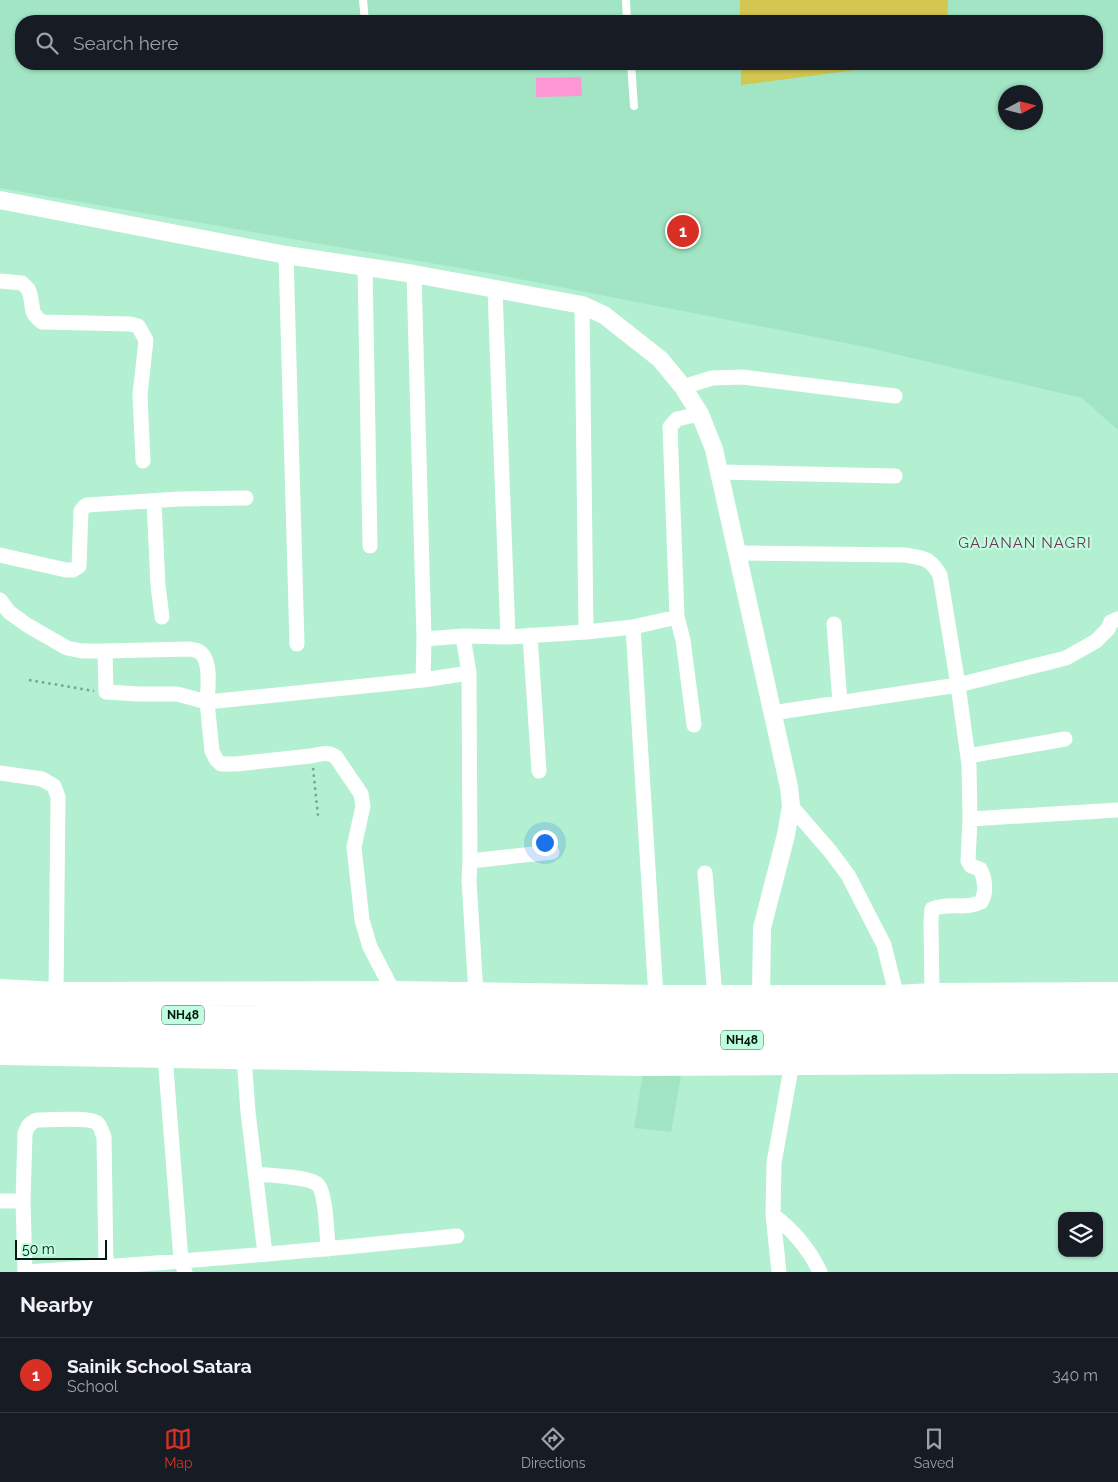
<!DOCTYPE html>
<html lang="en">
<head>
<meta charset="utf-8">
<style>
  :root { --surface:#171b24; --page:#20242c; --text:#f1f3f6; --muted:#9ea1a6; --line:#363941; --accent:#d93025 }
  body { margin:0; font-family:Raleway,sans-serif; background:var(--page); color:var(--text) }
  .controls { position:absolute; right:15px; bottom:15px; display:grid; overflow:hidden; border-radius:10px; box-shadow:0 1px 4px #0004 }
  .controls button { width:45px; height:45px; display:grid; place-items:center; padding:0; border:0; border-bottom:1px solid var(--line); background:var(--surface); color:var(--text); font:25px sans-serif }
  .compass { position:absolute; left:998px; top:85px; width:45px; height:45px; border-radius:50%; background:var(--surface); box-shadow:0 1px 4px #0004; rotate:83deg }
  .scale { position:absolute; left:15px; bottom:12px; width:92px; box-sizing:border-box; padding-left:5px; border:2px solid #031a10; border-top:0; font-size:14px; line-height:18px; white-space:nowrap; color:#031a10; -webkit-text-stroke:4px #c0fcde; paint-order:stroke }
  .you { position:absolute; left:544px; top:842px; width:18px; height:18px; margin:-12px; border:4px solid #fff; border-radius:50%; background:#1a73e8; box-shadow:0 0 0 8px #1a73e833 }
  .badge { display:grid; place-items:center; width:32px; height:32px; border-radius:50%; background:var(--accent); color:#fff; font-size:16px; font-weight:700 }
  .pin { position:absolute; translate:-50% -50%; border:2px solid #fff; box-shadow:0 1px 5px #0006 }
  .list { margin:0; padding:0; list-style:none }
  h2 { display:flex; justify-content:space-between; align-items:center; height:65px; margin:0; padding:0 20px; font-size:21px }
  h2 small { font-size:16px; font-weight:400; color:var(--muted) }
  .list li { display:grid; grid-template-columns:32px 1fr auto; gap:15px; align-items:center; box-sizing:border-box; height:75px; padding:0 20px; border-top:1px solid var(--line) }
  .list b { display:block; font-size:19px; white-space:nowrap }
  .list p { margin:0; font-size:16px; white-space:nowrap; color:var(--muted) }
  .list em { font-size:16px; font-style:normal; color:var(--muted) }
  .icon { flex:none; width:28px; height:28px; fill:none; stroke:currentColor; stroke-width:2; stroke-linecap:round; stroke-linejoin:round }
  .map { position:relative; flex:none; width:1118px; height:1272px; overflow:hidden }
  .search { position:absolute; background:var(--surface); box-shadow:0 1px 4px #0004; left:15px; right:15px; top:15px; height:55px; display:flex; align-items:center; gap:12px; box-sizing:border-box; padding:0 18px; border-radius:20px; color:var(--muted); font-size:19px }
  .sheet { height:140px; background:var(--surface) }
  nav { display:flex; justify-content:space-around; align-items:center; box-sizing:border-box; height:70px; border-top:1px solid var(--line); background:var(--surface); font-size:14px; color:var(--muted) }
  nav a { display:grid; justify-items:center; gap:2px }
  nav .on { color:var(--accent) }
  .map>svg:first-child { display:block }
  .built { fill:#a1e5c4; fill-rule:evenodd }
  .green { fill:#d3c651 }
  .water { fill:#fc96d5 }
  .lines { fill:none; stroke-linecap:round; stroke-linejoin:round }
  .path { stroke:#76a58e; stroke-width:2.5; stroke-dasharray:2.5 4; stroke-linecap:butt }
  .service { stroke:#fff; stroke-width:8 }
  .minor { stroke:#fff; stroke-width:15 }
  .tertiary { stroke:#fff; stroke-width:18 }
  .trunk { stroke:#fff; stroke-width:24 }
  .labels { text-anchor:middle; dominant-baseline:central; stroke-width:4.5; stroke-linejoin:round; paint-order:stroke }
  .shield { fill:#c0fcde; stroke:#3c5e4e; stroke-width:1 }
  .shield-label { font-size:12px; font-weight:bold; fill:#031a10 }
  .neighbourhood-label { font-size:15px; letter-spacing:1px; fill:#71345b; stroke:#c0fcde }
</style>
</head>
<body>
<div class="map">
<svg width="1118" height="1272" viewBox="0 0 1118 1272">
  <rect width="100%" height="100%" fill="#b3efd1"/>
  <path class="built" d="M0,0H1118V430L1082,398L861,346L494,274L0,188ZM21,21H1097V64H21ZM1006,92H1036V122H1006Z
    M643,1073L681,1076L671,1132L634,1128Z"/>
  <path class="green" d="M740,0H948L947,21H740Z
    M741,64H902L741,85Z"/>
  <path class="water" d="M581,77L582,96L536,97V78Z"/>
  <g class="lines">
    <path class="path" d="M29,680L94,691
      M313,768L318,816"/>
    <path class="service" d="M363,0L365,21
      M626,0L627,21
      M631,64L634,106"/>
    <path class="minor" d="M286,255L297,644
      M365,266L370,546
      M414,274L424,639
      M0,281L22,283C24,285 26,287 28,289C35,302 27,312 42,322L130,324L138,326L146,340L140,395L143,461
      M495,290L508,637
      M582,305L586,632
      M683,387L712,378L742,377L895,396
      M719,472L895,476
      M154,501L158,586L162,617
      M737,553L905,555C924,558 930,558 940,575L958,685L969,765L970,819L968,861L971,866L980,869C985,878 987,893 981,902C966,910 948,902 932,909L931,920L932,995
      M0,555L66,570H73L79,566L81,511L84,507L87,505L179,499L246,498
      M0,600L9,612L27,625L67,648L82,651H105L190,649C193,650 196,650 198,651C212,658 208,688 207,702L423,680L469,673
      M677,617L683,640L694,725
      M834,624L840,703
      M633,627L656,997
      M530,635L539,771
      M463,636L469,673L470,861L469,880L476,994
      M105,651L106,692L139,694H177L207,702L212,751L216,759L221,764H236L311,756C321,754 328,751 336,757L361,794L363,806L354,847L362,920L370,947L394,993
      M423,680L424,639L463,636L508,637L586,632L633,627L677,617L670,427L677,419L700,414
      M772,713L958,685L1066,658L1096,641L1108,629L1111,622L1118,619
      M968,756L1065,739
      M0,773L42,779L54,786L58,797L56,994
      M791,806L830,851L848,875L884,945L897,997
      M970,819L1118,810
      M470,861L552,852
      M705,873L715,997
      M165,1056L181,1260L185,1272
      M244,1057L248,1112L265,1254
      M255,1174C268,1175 308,1177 317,1184C326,1191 327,1236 328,1249
      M0,1201H23
      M773,1215C793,1230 809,1249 820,1272
      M25,1272L23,1201L25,1134C27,1127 29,1123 37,1120C49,1120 89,1117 97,1123C101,1126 102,1133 104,1137L106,1267
      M26,1272C170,1263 313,1251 457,1236
      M779,1272L773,1215L774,1163L792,1063"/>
    <path class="tertiary" d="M0,200L286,255L414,274L582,305L604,315L660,359L683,387L700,414L714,449L789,787L791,806L786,835L762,928L761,996"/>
    <path class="trunk" d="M0,991L56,994L394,993L656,997H897L932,995L1118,994
      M0,1012L641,1020L1118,1015
      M0,1035L641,1041L1118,1037
      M0,1053L641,1064L1118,1061"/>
  </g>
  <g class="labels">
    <g class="shield">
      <rect x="162" y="1005.5" width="42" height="19" rx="4"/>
      <rect x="721" y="1030.5" width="42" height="19" rx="4"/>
    </g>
    <g class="shield-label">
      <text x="183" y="1015">NH48</text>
      <text x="742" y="1040">NH48</text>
    </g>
    <g class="neighbourhood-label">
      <text x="1025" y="543">GAJANAN NAGRI</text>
    </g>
  </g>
</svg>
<div class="controls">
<button><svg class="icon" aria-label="layers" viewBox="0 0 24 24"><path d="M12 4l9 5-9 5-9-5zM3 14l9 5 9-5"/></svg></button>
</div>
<svg class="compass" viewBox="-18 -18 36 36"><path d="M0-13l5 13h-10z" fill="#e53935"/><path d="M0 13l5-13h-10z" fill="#9ea1a6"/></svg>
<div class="scale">50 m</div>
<div class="you"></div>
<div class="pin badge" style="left:683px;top:231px">1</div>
<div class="search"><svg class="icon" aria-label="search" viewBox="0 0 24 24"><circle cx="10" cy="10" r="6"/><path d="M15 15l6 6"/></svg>Search here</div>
</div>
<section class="sheet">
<h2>Nearby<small></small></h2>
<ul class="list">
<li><span class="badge">1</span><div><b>Sainik School Satara</b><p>School</p></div><em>340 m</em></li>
</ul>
</section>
<nav>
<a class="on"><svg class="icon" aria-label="map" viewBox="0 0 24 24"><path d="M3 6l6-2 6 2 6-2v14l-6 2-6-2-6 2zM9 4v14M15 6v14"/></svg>Map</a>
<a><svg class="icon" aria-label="directions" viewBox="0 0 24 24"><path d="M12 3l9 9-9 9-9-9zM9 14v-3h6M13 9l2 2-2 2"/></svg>Directions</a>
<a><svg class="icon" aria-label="saved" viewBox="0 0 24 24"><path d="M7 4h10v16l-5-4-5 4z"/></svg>Saved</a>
</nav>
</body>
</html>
